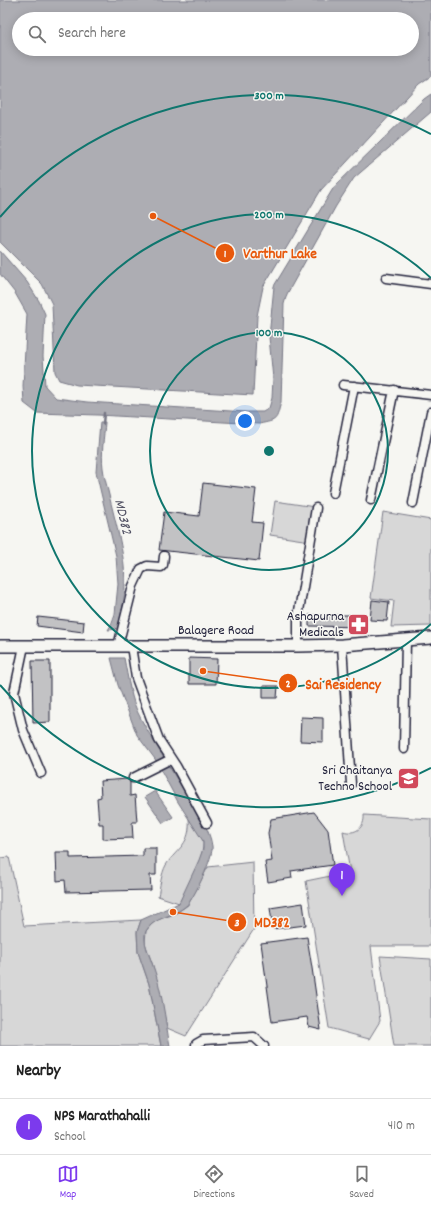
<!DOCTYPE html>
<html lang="en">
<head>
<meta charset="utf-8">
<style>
  :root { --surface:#fff; --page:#f2f2f2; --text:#222; --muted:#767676; --line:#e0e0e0; --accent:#7c3aed }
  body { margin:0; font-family:Dekko,sans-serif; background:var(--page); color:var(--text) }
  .you { position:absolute; left:245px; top:421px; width:14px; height:14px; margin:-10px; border:3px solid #fff; border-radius:50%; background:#1a73e8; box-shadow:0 0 0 6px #1a73e833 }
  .badge { display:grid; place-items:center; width:26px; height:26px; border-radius:50%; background:var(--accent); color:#fff; font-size:13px; font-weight:700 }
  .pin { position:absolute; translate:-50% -33px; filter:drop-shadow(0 1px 2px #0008) }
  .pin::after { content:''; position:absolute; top:21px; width:14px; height:12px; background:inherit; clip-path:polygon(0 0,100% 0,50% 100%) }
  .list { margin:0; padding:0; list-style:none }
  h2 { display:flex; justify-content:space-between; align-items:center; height:52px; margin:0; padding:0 16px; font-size:17px }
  h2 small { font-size:13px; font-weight:400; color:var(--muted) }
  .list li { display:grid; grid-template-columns:26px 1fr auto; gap:12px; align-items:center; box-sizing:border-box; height:56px; padding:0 16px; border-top:1px solid var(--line) }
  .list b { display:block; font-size:15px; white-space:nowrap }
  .list p { margin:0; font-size:13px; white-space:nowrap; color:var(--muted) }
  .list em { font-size:13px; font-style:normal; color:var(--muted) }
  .icon { flex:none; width:22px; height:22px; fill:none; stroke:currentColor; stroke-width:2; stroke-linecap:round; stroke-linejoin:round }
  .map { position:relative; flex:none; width:431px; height:1046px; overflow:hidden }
  .search { position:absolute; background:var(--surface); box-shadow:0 2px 10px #0003; left:12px; right:12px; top:12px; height:44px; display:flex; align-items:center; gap:10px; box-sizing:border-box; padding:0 14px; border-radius:22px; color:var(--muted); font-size:15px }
  .sheet { height:108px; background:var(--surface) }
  nav { display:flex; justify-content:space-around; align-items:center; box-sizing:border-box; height:56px; border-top:1px solid var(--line); background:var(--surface); font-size:11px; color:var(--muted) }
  nav a { display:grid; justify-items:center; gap:2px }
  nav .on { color:var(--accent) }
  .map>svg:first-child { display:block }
  .green { fill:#d7d7d7; stroke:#7c7c89 }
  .water { fill:#adadb3; stroke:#757583; fill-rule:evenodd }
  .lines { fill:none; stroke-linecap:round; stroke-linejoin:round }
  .stream { stroke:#757583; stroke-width:2.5 }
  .building { fill:#c2c2c4; stroke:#22223b }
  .street-casing { stroke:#22223b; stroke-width:11 }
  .secondary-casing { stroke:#22223b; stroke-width:14 }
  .street { stroke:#f6f6f2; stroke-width:8 }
  .secondary { stroke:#f6f6f2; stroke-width:11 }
  .ring { fill:none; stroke:#0f766e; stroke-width:2 }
  .labels { text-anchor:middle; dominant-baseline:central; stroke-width:3; stroke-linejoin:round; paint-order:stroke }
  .poi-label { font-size:14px; fill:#22223b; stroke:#f6f6f2; text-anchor:end }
  .street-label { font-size:14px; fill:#22223b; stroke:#f6f6f2 }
  .water-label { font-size:15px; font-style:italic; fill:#535365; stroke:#f6f6f2 }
  .centre { fill:#0f766e; stroke:#f6f6f2; stroke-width:2 }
  .ring-label { font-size:12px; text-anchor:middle; font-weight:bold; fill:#0f766e; stroke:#f6f6f2; stroke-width:3; stroke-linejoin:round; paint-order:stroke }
  .leader { fill:none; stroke:#e8590c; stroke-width:1.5 }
  .callout-dot { fill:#e8590c; stroke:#f6f6f2; stroke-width:1.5 }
  .mark-label { font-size:12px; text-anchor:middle; font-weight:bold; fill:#fff }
  .callout-label { font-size:15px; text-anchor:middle; font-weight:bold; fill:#e8590c; stroke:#f6f6f2; stroke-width:3; stroke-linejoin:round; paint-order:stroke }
</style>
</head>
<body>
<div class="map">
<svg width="431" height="1046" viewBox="0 0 431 1046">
  <rect width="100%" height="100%" fill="#f6f6f2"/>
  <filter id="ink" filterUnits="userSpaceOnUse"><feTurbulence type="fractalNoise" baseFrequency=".025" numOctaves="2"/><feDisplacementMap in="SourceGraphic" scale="8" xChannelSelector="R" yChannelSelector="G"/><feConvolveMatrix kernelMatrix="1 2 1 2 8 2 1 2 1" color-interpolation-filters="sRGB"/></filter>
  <g filter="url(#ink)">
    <path class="green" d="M275,501L315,507L310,541L270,535Z
      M383,512L431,520V626L391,627L394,601L371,598Z
      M364,815L431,819V946H371L380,1021L369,1039L329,1028L306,881L350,872L343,831C355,835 365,828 364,815Z
      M189,818C192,824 203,836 203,842C205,855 186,891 179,903L158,896C160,887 161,874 166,865C178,847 191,845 189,818Z
      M9,857L24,926L141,920L137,932L138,952L149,984L161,1046H0V858Z
      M253,862L254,929L186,1036L167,1028L153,966L145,943L146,931L151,925L157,920L175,914L188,905L208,867Z
      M380,956L431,959V1046H394Z"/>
    <path class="water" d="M0,0H431V76L419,84L321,190L263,287L257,316L253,395L77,385L59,380L55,372L52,304L42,284L0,242ZM19,19H412V49H19Z
      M431,94V112L354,178L336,206L287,294L284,304L281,402C276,421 278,420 259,424L98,415L37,413L24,403L23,386L27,314L15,293L0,274V251L27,282L39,301L45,314L43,356L45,386L56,398L87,402L247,412H263L269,408L272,398L273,379L269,337L274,286L334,187L424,99Z
      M100,422H105C104,437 101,453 103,468C104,477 107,486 109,495C120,541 134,582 117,629L108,630L111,625L115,614L118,584L116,556L96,472Z
      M111,658H124C128,678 131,701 141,719C154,743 169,766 183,789C193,804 210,828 212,846C214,856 194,899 186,906C175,916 152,918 146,931C142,941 149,954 152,963C162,989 165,1019 170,1046H161L149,984L138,952L137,932L141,920L179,903L199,860L203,849V841L178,802L155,759L137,735L118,685Z
      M155,791L173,817L163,823L145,797Z"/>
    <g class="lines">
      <path class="stream" d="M103,424L104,413"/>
    </g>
    <path class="building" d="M203,483L256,489L252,522L263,523L259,561L159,550L164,512L199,516Z
      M372,600L389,602L387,621L370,620Z
      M309,615H366V627L309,626Z
      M38,617L84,622L83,632L37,626Z
      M189,658L217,659L216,684H189Z
      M32,661H50V722L33,723Z
      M263,686H278L277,698H263Z
      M301,717L323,718V742L300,741Z
      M128,779L130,782V796L135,795L137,822H132L133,838L103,839V824H99L97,798L101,797L100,781Z
      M314,812L328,830L333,865L291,871L292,878L268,882L265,862L272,861L268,833L271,819Z
      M143,848H156V875H150L151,890L66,892L65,880L57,881L56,852H70V858L143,856Z
      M303,903L306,925L273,929L270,908Z
      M307,937L312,968L321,1030L309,1027L307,1017L272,1022L261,943Z"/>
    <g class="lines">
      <defs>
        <path id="street" d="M386,278L431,284
          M343,385L431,395
          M333,493L354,386
          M371,500L394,390
          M413,503L431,412
          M342,645L351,784
          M24,646L14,693L23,730L41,773
          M118,646L133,586L141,569L147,566L161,567L163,565L164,556
          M131,646L136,678L159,740L176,766L207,823
          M298,646V617L316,508
          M404,749L406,640
          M133,778L171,759
          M196,1046V1044L203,1040L254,1037L264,1046"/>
        <path id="secondary" d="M0,646H298L342,645L431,638"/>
      </defs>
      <use href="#street" class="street-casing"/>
      <use href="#secondary" class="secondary-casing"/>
      <use href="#street" class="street"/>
      <use href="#secondary" class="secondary"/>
    </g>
  </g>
  <g class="ring">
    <circle cx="269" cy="451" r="119"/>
    <path d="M431 624A237 237 0 1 1 431 278"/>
    <path d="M431 768A356 356 0 0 1 0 685M0 217A356 356 0 0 1 431 134"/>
  </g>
  <defs>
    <symbol id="pharmacy-square" viewBox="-11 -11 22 22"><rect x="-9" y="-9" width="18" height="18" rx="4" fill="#d1495b" stroke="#f6f6f2"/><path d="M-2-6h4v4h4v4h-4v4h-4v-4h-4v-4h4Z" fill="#fff"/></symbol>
    <symbol id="school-square" viewBox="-11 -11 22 22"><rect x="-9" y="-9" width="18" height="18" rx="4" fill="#d1495b" stroke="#f6f6f2"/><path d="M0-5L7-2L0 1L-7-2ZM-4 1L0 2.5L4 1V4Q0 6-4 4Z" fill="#fff"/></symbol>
  </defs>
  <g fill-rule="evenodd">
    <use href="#pharmacy-square" x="346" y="612" width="25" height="25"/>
    <use href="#school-square" x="396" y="766" width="25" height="25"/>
  </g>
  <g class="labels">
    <g class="poi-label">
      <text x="344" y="617">Ashapurna<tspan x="344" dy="16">Medicals</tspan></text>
      <text x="392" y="771">Sri Chaitanya<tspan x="392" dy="16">Techno School</tspan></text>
    </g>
    <g class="street-label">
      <text x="216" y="631">Balagere Road</text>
    </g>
    <g class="water-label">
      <text transform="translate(122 517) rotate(77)">MD382</text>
    </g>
  </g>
  <circle cx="269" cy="451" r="6" class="centre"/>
  <g class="ring-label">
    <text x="269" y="99">300 m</text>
    <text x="269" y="218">200 m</text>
    <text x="269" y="336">100 m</text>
  </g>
  <path class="leader" d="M153 216L225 253M203 671L288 683M173 912L237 922"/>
  <g class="callout-dot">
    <circle cx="153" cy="216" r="4"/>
    <circle cx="203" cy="671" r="4"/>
    <circle cx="173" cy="912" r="4"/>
    <circle cx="225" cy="253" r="10"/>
    <circle cx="288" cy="683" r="10"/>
    <circle cx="237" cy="922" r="10"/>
  </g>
  <g class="mark-label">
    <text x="225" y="257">1</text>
    <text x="288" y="687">2</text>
    <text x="237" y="926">3</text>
  </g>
  <g class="callout-label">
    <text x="280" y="258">Varthur Lake</text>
    <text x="343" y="689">Sai Residency</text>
    <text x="272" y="927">MD382</text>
  </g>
</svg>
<div class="you"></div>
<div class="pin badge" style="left:342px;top:896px">1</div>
<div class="search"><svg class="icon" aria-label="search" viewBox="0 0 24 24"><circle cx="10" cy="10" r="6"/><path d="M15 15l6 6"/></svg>Search here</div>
</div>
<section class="sheet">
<h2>Nearby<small></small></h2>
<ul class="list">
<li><span class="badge">1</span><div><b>NPS Marathahalli</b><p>School</p></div><em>410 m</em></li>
</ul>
</section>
<nav>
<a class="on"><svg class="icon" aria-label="map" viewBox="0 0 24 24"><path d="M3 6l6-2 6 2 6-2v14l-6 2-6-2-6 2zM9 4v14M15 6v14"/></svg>Map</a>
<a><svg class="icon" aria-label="directions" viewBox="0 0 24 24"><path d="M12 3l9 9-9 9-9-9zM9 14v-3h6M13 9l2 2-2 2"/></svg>Directions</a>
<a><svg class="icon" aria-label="saved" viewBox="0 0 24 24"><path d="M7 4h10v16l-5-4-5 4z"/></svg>Saved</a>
</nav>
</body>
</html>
